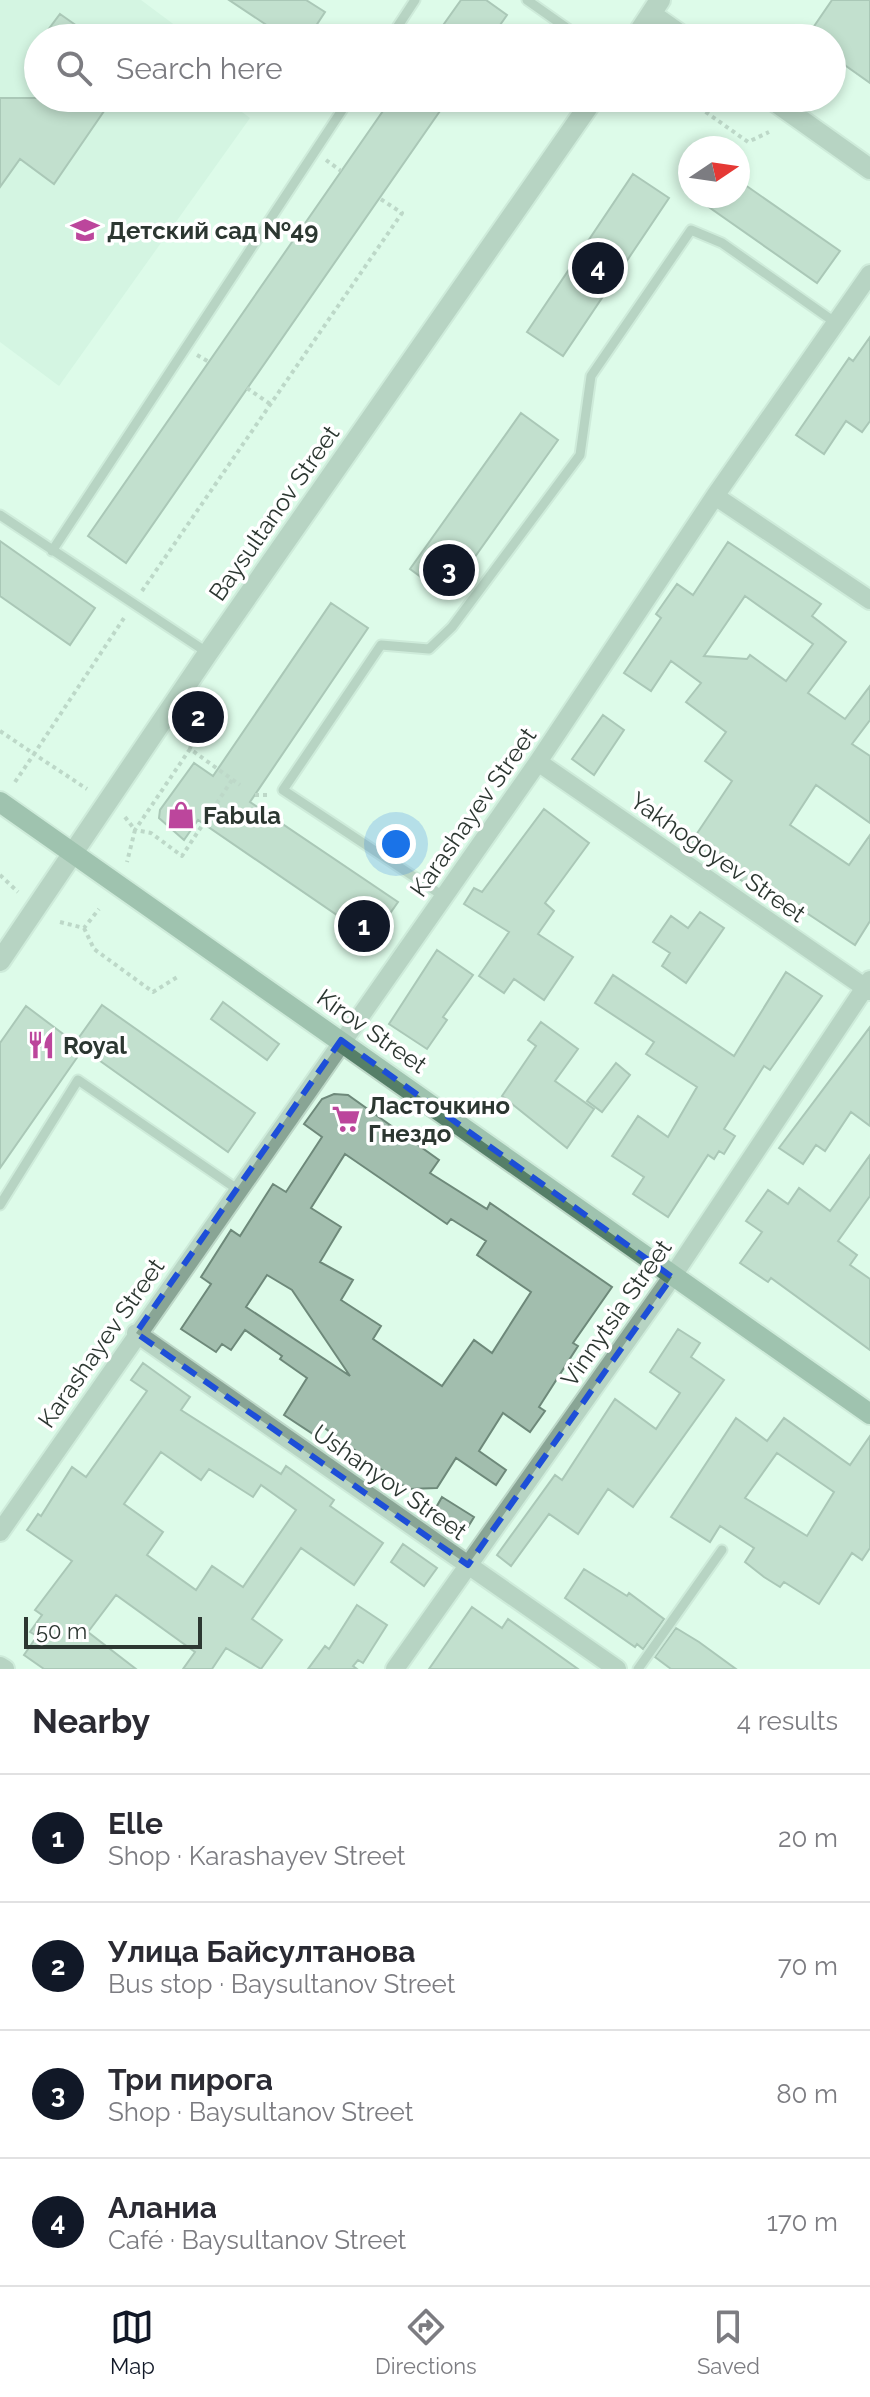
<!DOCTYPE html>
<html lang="en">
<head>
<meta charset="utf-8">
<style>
  :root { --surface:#fff; --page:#f7f7f7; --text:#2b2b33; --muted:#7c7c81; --line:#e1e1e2; --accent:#111827 }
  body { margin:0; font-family:Raleway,sans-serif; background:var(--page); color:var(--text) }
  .compass { position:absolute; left:678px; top:136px; width:72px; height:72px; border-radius:50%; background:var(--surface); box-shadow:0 4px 12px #0003; rotate:77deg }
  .scale { position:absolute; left:24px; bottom:20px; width:178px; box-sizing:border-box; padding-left:8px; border:4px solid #2c3731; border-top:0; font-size:22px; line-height:28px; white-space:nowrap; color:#2c3731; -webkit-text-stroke:6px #fff; paint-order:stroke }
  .you { position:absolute; left:396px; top:844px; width:28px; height:28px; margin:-20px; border:6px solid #fff; border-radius:50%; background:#1a73e8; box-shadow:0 0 0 12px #1a73e833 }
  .badge { display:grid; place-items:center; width:52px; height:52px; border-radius:50%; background:var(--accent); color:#fff; font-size:26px; font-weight:700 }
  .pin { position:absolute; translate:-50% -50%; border:4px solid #fff; box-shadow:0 2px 8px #0006 }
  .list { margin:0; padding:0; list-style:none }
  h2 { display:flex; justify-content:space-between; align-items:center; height:104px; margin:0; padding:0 32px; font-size:34px }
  h2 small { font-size:26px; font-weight:400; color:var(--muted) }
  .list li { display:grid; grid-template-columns:52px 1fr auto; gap:24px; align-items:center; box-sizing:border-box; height:128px; padding:0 32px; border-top:2px solid var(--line) }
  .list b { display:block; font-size:30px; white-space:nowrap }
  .list p { margin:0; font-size:26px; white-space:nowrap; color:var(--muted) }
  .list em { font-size:26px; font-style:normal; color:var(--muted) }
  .icon { flex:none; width:44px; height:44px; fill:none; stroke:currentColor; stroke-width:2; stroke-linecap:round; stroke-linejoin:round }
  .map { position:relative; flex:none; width:870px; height:1669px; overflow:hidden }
  .search { position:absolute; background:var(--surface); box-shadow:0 4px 12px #0003; left:24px; right:24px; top:24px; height:88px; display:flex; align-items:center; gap:20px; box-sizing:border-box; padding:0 28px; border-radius:44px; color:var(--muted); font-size:30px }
  .sheet { height:616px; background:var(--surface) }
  nav { display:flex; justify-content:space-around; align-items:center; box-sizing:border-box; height:112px; border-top:2px solid var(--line); background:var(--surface); font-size:22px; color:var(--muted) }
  nav a { display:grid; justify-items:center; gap:4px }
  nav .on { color:var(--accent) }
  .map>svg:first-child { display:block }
  .built { fill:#c9eed9 }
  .building { fill:#a2beae; stroke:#6e897a; stroke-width:2; fill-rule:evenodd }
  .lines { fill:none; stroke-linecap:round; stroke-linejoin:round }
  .service-casing { stroke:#bdd8c8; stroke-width:13 }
  .minor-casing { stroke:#bdd8c8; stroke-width:22 }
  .tertiary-casing { stroke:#bdd8c8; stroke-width:24 }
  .secondary-casing { stroke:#bdd8c8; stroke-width:24 }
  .path { stroke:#97aea1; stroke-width:4; stroke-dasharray:4 4; stroke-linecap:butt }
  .service { stroke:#89a595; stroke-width:9 }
  .minor { stroke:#89a595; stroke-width:18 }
  .tertiary { stroke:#89a595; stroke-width:20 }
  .secondary { stroke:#557f68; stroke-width:20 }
  .marked { fill:none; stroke:#1d4ed8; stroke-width:6; stroke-dasharray:16 10; stroke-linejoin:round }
  .labels { text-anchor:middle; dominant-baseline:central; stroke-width:7; stroke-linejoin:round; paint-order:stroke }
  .poi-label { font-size:24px; font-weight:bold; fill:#2c3731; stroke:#fff; text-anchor:start }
  .street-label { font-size:24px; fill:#2c3731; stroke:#fff }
</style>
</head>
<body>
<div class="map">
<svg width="870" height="1669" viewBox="0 0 870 1669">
  <rect width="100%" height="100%" fill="#ddfbe9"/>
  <path class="built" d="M0,0H141L192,38H38V98H229L227,101L250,118L59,386L0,342Z"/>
  <path class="building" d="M229,0H306L325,12L308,38H286Z
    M461,0H486L507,15L491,38H434Z
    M832,0H870V83L832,56V38H806Z
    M60,14L94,38H42Z
    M0,98H113L54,184L20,159L0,187Z
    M392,98H449L126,563L88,536Z
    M633,174L669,198L563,356L527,332Z
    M738,180L840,251L817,283L693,196H738Z
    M870,337V421L862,432L846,421L824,454L796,435L849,358L853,361Z
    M521,413L558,440L447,596L410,569Z
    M0,541L95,608L70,645L0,596Z
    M728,542L821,604L812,616L846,642L808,693L845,719L870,686V720L852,744L870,756V823L816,785L790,825L849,865L870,835V921L855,945L760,882L755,890L690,844L732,781L705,761L726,732L686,702L701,683L671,661L651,691L624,673L661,618L656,614L677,584L693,595ZM745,596L813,644L786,681L750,655L747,659L704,656Z
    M331,603L368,628L250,802L398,902L372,939L198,820L184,840L159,818L160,810L194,763L213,776Z
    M603,715L624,730L594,775L572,759Z
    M544,809L589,843L545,903L554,911L538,934L573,957L544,1000L514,979L504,993L479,976L509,932L464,904L474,888L482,892Z
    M700,912L724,928L686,983L662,966L670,953L653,942L671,916L688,928Z
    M437,950L473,975L443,1017L447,1020L427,1049L389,1024Z
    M786,972L822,996L770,1070L764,1066L724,1129L735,1136L724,1154L719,1151L714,1159L708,1155L668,1217L633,1194L644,1177L612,1156L638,1116L668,1137L697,1087L646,1054L654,1042L595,1003L613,975L734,1056Z
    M223,1002L279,1044L267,1060L211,1019Z
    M102,1005L255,1113L228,1152L75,1043Z
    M26,1006L83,1049L0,1168V1043Z
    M541,1022L578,1049L555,1081L594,1109L567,1148L502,1096L536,1046L528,1040Z
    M870,1027V1126L851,1112L825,1151L816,1145L803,1164L779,1148Z
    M616,1063L630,1075L602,1112L587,1101Z
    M334,1094L348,1095L439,1160L430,1173L487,1209L490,1203L612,1287L573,1343L578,1346L539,1407L545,1411L530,1432L503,1413L479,1451L506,1470L496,1485L456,1458L437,1488L408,1489L319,1424L313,1434L284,1415L307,1378L280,1359L282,1356L245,1330L231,1350L222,1344L216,1352L181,1329L211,1284L201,1277L231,1230L240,1236L273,1184L286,1192L322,1137L304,1124L322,1099ZM345,1154L447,1224L451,1219L486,1241L477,1255L531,1292L492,1353L474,1340L442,1386L373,1339L381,1326L341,1300L353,1280L320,1262L341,1227L311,1208ZM267,1275L292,1290L350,1376L246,1307Z
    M870,1155V1196L838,1241L857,1255L850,1265L870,1279V1350L771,1278L768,1282L740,1263L762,1232L746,1221L768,1190L788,1204L799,1188L830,1211Z
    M678,1329L700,1343L691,1357L724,1380L633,1507L608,1489L578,1534L549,1514L511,1566L497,1555L555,1475L562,1480L615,1399L656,1429L680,1393L650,1372Z
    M143,1363L190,1397L181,1410L281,1474L286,1466L334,1500L330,1506L383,1543L354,1585L301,1548L252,1619L282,1640L261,1669L226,1648L212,1669H183L195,1652L116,1595L88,1632L136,1669H44L24,1655L37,1636L30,1632L42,1615L35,1610L72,1561L27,1530L38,1514L41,1516L72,1467L86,1477L147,1391L131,1380ZM161,1452L201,1480L209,1469L253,1497L261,1485L296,1510L243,1587L212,1566L196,1590L147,1555L163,1532L124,1504Z
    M736,1418L767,1441L784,1418L850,1465L870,1436V1548L862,1560L852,1553L819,1604L784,1582L780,1587L764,1577L745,1562L754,1548L720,1526L710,1542L671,1517ZM777,1453L834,1492L807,1536L745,1498Z
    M442,1497L474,1517L465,1532L433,1513Z
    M403,1544L437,1568L424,1586L391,1562Z
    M584,1569L627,1596L629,1593L664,1619L643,1649L637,1644L635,1647L565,1598Z
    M357,1605L387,1625L363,1663L358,1660L353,1666L357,1669H308L325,1646L329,1649Z
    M472,1607L502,1628L508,1619L578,1669H429Z
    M676,1628L699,1642L736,1669H671L655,1657Z"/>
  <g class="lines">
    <defs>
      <path id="service" d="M527,0L581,38
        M390,38L415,0
        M0,515L208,653
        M52,551L350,98
        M443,896L283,790L381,645L429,649L452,627L580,455L591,376L691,230L722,243L836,323
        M0,1205L78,1080L237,1189
        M638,1669L722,1550"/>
      <path id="minor" d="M715,496L870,600
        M538,762L870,991
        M136,1333L617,1669
        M0,1532L538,762L715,496L870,274
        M0,1666L5,1669
        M395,1669L672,1277L870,980"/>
      <path id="tertiary" d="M651,14L685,38
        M635,38L660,0
        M770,98L870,169
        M0,961L208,653L594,98"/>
      <path id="secondary" d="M0,802L870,1414"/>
    </defs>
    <use href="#service" class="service-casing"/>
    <use href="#minor" class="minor-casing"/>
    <use href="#tertiary" class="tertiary-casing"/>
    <use href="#secondary" class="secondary-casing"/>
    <path class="path" d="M686,98L748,142L769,132
      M326,160L341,171
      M197,355L209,362
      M247,388L270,404
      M142,591L402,213L379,198
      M0,731L34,754L126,615
      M190,749L198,717
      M232,780L182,856L151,833L135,830L190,749L240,785
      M15,782L34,754L87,789
      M255,795H267
      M125,817L135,830L127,862
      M0,875L18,892
      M60,922L84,928L99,909
      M84,928L94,949L153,992L179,976"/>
    <use href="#service" class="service"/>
    <use href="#minor" class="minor"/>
    <use href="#tertiary" class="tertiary"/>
    <use href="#secondary" class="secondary"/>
  </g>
  <path d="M0 0H870V1669H0ZM341,1040L672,1277L468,1565L136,1333Z" fill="#ddfbe9" fill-opacity=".55" fill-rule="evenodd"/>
  <path class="marked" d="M341,1040L672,1277L468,1565L136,1333Z"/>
  <defs>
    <symbol id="school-bare" viewBox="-9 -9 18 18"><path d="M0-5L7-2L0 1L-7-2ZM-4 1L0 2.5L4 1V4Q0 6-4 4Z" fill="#bc469c" stroke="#fff" stroke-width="2.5" paint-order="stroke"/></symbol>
    <symbol id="shop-bare" viewBox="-9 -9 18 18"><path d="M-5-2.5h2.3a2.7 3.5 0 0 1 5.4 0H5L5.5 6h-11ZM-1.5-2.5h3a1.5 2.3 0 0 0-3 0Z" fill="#bc469c" stroke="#fff" stroke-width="2.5" paint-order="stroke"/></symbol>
    <symbol id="restaurant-bare" viewBox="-9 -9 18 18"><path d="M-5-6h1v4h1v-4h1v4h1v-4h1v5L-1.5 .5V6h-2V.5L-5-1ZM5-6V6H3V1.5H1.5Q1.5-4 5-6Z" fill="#bc469c" stroke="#fff" stroke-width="2.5" paint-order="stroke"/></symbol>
    <symbol id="supermarket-bare" viewBox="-9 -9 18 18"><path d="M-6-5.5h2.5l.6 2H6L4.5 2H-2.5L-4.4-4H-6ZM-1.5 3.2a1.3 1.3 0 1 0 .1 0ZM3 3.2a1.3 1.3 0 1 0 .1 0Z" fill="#bc469c" stroke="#fff" stroke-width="2.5" paint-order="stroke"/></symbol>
  </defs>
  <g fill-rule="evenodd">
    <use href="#school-bare" x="65" y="210" width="40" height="40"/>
    <use href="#shop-bare" x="161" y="795" width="40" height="40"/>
    <use href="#restaurant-bare" x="21" y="1025" width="40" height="40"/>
    <use href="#supermarket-bare" x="326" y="1099" width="40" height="40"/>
  </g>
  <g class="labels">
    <g class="poi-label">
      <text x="107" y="230">Детский сад №49</text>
      <text x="203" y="815">Fabula</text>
      <text x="63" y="1045">Royal</text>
      <text x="368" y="1105">Ласточкино<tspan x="368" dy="28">Гнездо</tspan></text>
    </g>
    <g class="street-label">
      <text transform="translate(274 513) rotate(-55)">Baysultanov Street</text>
      <text transform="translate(473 812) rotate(-55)">Karashaуev Street</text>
      <text transform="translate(718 857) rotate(35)">Yakhogoyev Street</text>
      <text transform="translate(372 1031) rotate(35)">Kirov Street</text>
      <text transform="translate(616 1313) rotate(-55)">Vinnytsia Street</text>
      <text transform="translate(101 1343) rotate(-55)">Karashaуev Street</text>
      <text transform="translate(390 1482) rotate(35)">Ushanyov Street</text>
    </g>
  </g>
</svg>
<svg class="compass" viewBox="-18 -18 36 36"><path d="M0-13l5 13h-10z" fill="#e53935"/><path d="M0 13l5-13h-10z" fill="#7c7c81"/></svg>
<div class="scale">50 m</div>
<div class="you"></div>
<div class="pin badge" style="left:364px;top:926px">1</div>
<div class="pin badge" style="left:198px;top:717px">2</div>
<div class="pin badge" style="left:449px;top:570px">3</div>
<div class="pin badge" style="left:598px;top:268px">4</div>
<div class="search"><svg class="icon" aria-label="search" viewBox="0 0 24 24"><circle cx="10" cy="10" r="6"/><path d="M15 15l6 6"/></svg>Search here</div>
</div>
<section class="sheet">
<h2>Nearby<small>4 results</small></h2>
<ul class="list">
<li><span class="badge">1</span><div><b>Elle</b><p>Shop · Karashaуev Street</p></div><em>20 m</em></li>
<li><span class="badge">2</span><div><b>Улица Байсултанова</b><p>Bus stop · Baysultanov Street</p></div><em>70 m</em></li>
<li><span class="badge">3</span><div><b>Три пирога</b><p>Shop · Baysultanov Street</p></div><em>80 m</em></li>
<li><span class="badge">4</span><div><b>Аланиа</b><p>Café · Baysultanov Street</p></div><em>170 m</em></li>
</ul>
</section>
<nav>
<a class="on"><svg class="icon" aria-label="map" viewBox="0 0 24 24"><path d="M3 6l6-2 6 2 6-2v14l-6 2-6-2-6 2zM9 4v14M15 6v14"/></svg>Map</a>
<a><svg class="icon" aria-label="directions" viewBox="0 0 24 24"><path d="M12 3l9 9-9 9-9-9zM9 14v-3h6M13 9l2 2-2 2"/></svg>Directions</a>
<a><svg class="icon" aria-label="saved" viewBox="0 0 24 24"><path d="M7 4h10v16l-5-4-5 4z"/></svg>Saved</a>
</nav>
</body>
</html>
